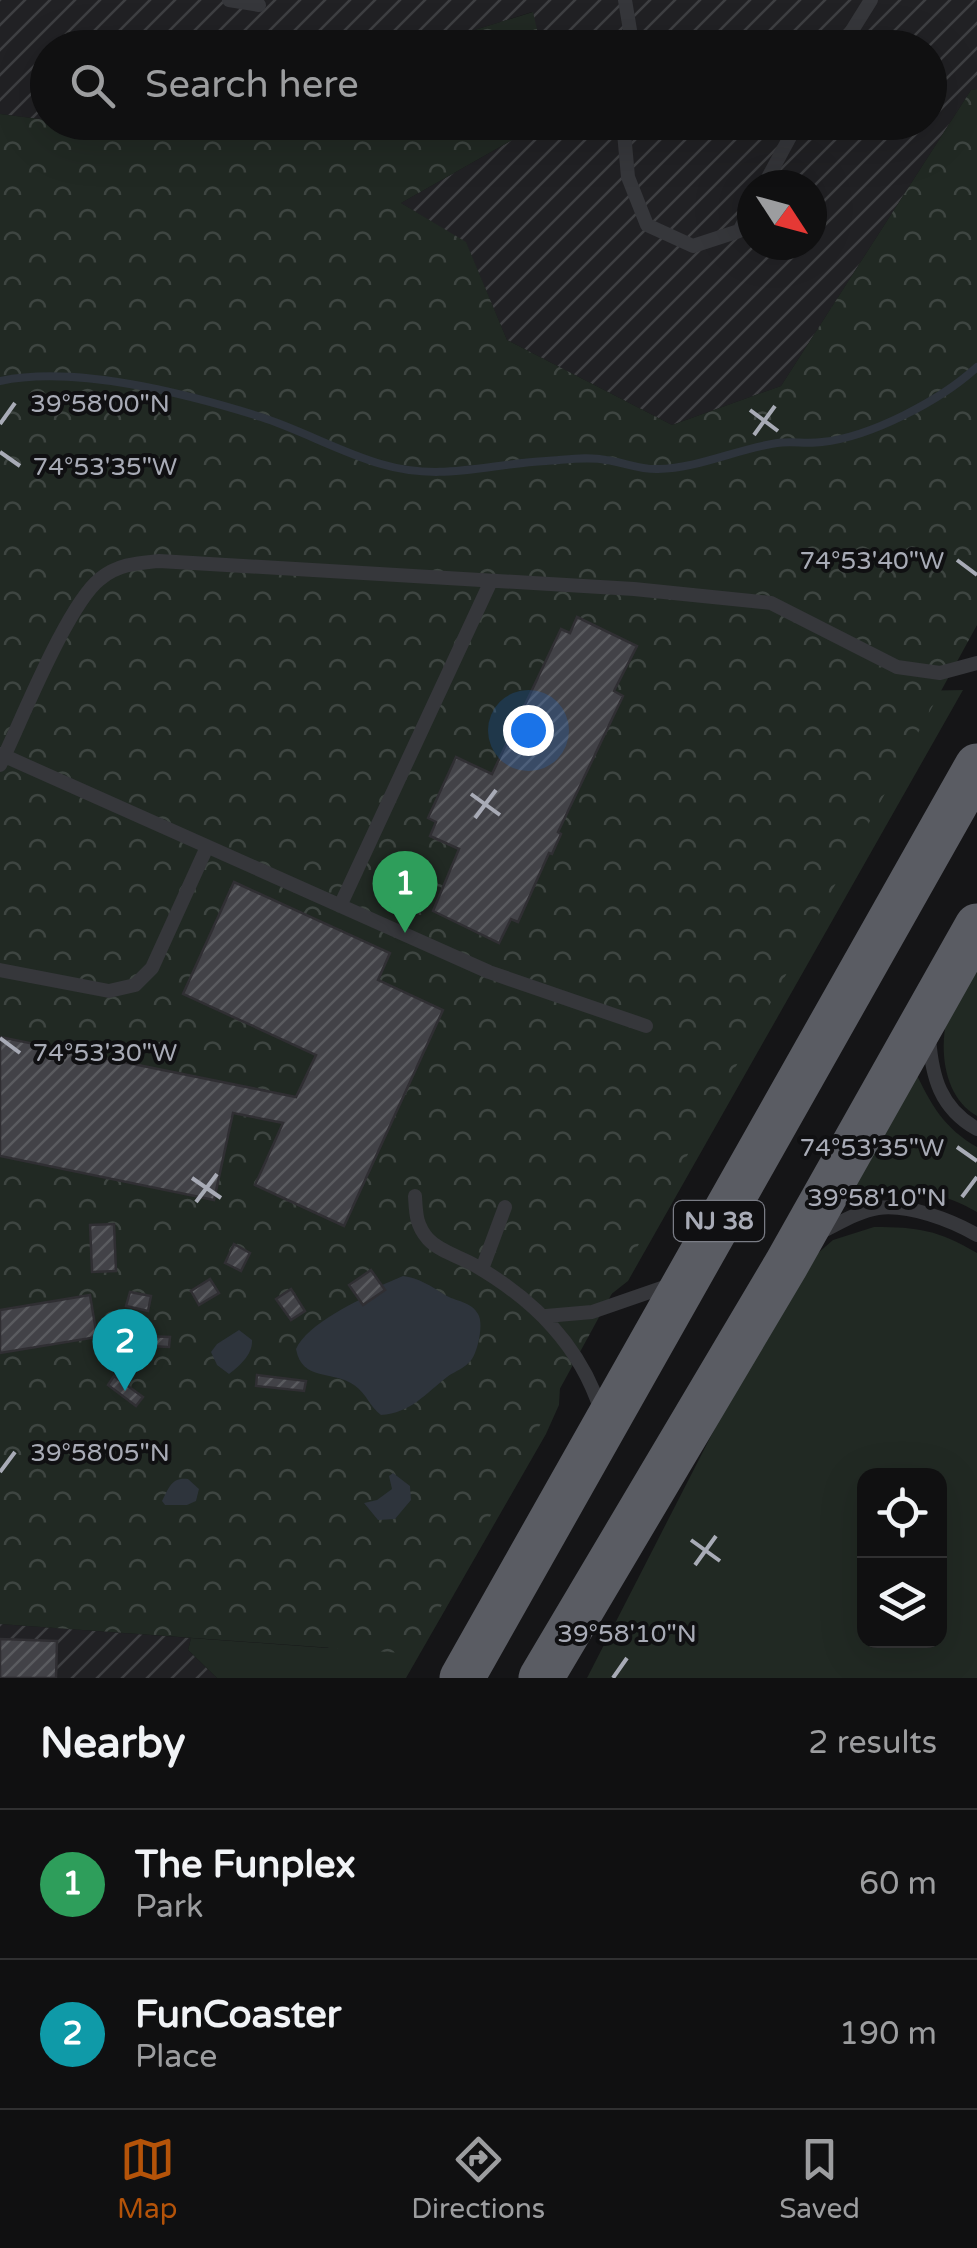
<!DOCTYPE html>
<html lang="en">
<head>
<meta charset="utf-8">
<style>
  :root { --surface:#101011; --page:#19191a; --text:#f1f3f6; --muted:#9c9d9f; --line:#303031; --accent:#b45309 }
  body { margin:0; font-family:"Varela Round",sans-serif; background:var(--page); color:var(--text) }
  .controls { position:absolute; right:30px; bottom:30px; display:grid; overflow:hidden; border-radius:20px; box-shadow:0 10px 40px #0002 }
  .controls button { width:90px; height:90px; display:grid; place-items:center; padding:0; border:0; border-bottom:2px solid var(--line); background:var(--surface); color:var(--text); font:50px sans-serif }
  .compass { position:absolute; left:737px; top:170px; width:90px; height:90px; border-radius:50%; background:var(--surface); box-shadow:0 10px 40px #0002; rotate:126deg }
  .you { position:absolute; left:528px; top:730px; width:35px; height:35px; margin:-25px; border:8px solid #fff; border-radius:50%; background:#1a73e8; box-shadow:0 0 0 15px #1a73e833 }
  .badge { display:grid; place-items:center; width:65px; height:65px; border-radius:50%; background:var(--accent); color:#fff; font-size:32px; font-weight:700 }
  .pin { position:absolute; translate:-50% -82px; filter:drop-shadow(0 2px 5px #0008) }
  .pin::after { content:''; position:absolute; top:52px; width:35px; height:30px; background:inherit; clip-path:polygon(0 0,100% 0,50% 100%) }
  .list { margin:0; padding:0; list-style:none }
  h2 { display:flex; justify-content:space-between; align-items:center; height:130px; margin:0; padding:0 40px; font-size:42px }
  h2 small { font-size:32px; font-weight:400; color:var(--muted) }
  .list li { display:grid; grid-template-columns:65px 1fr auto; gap:30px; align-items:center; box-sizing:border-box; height:150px; padding:0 40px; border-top:2px solid var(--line) }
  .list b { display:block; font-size:38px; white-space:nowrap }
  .list p { margin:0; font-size:32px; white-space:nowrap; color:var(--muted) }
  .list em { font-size:32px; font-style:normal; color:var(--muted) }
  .icon { flex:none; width:55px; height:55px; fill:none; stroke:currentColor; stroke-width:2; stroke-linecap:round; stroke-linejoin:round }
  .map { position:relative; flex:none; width:977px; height:1678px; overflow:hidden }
  .search { position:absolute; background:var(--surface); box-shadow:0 10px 40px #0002; left:30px; right:30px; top:30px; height:110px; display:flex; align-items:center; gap:25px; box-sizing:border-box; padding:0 35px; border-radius:55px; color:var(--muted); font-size:38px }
  .sheet { height:430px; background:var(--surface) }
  nav { display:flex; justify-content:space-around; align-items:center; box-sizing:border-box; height:140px; border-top:2px solid var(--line); background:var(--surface); font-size:28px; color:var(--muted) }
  nav a { display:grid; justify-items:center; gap:5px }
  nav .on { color:var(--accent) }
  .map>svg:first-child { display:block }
  .industrial { fill:url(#industrial-furrows); fill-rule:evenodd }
  .grass { fill:#212923; fill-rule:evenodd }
  .forest { fill:url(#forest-crowns) }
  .water { fill:#2e343c }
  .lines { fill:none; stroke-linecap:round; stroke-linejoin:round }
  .stream { stroke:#2e343c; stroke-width:8 }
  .building { fill:url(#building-hatch); stroke:#302f33; stroke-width:2.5 }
  .service { stroke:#36373b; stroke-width:14 }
  .trunk { stroke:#5a5c63; stroke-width:45 }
  .ticks { fill:none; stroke:#a8abb6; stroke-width:4 }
  .labels { text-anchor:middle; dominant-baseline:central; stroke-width:8; stroke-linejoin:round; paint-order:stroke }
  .shield { fill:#101012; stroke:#7a7c85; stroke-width:2.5 }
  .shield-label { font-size:25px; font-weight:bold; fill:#a8abb6 }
  .ticks-label { font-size:25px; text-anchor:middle; fill:#a8abb6; stroke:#101012; stroke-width:8; stroke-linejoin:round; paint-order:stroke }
</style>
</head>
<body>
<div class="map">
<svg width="977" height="1678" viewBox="0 0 977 1678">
  <defs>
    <pattern id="industrial-furrows" width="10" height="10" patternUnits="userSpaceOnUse" patternTransform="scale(2.5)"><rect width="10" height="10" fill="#212124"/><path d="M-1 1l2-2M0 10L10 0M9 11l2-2" fill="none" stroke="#3e3f42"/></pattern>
    <pattern id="forest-crowns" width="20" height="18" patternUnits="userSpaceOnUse" patternTransform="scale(2.5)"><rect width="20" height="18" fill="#212923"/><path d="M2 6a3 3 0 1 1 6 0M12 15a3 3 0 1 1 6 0" fill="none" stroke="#3e4541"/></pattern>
    <pattern id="building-hatch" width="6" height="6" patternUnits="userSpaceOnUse" patternTransform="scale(2.5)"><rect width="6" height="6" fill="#424247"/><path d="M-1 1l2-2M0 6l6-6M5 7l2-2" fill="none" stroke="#5a5b5f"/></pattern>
  </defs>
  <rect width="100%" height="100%" fill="#151517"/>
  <path class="industrial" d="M0,0H977V89L971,90L781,386L672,425L507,340L466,243L401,203L542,123L930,122V48L541,47L532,12L420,47L48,48L47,120L0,114ZM752,185H812V245H752Z
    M0,1624L191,1638L188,1650L217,1678H0Z"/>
  <path class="grass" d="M963,690L628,1281L609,1296L907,691Z
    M977,957V1116C941,1096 938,1042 950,1007C956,990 968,973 977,957Z
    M915,1071C931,1105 944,1128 977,1147V1212C930,1185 897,1188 845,1193Z
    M874,1227C918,1227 938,1230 977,1253V1678H587L794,1274L833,1240ZM864,1476H940V1640H864Z
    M561,1370L559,1405L546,1434L406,1678H217L188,1650L191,1638L328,1648Z"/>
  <path class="forest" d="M533,12L541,47H420Z
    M977,89V625L415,1654L0,1624V114L47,120L48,122L154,131L182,122L542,123L401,203L466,242L507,340L672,425L781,386L971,90Z"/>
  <path class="water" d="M403,1276C419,1278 431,1286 445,1295C455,1301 472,1302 478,1314C484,1323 478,1350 472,1359C466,1368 455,1371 447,1377C425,1394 411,1413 381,1415C369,1406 367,1394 354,1385C333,1370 302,1382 296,1349C307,1324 359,1299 384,1289L382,1285Z
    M239,1330L252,1340C253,1354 240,1366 229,1374L217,1365L211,1352L217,1344Z
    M393,1473L410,1486L411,1500L395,1519L378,1520L364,1503L377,1500L392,1489L389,1476Z
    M188,1479L199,1489L196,1501L187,1505H165L162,1501C169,1488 171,1477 188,1479Z"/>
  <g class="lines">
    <path class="stream" d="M0,381C75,365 188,394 261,417C301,430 340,452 381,464C441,482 487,464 546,461C565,460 587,456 606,460C623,462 641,470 658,469C699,468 737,449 777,443C791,441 807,444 822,442C871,437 941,400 977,367"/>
  </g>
  <path class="building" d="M577,617L637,646L614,691L623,696L558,832L561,834L552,854L549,853L518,922L511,919L499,943L433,911L459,849L430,836L436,822L428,818L456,757L492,774L561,629L570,633Z
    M234,882L390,953L378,980L443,1010L344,1226L255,1185L283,1123L233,1113L214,1200L0,1156V1037L296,1097L316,1055L183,994Z
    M114,1224L116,1271L92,1272L90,1225Z
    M234,1244L250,1253L241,1271L225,1263Z
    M371,1270L385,1290L363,1305L349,1285Z
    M210,1279L219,1293L199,1305L191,1291Z
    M291,1289L305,1311L291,1320L276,1299Z
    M130,1292L151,1296L148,1311L126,1306Z
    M90,1295L97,1337L0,1353V1310Z
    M147,1336L170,1337L169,1347L146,1346Z
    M257,1375L306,1381L304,1391L256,1386Z
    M114,1376L143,1397L136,1406L108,1385Z
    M0,1639L57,1641L56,1678H0Z"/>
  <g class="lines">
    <path class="service" d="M229,0L259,5
      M625,0L633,48
      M841,48L871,0
      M623,122L628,177L647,225L693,246L739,231L752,207
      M764,185L798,122
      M0,754L489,972L646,1026
      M0,765C21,722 67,605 100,579C118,564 138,563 159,561L634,589L771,603L897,667L940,673L977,663
      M340,906L491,581
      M0,970L109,991L135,985L152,968L207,847
      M929,1038C932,1077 940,1108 977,1129
      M415,1196C416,1214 416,1225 428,1239C440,1252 461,1257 476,1266C534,1300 580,1345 601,1411
      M819,1233C836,1225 858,1211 878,1208C909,1204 951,1220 977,1235
      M482,1269L505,1207
      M546,1316L592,1312L670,1285"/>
    <path class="trunk" d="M462,1678L977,766
      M541,1678L786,1265L977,926"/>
  </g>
  <path class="ticks" d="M750,410L778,431M0,424L15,403M754,435L775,406M0,452L20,466M957,560L977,575M471,794L500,815M475,818L496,790M0,1038L20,1053M957,1147L977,1161M192,1178L221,1198M962,1197L977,1177M196,1202L217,1174M0,1472L15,1452M691,1540L720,1561M695,1565L716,1536M613,1678L627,1658"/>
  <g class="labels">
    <rect class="shield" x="674" y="1201" width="90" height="40" rx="8"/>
    <g class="shield-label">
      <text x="719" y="1221">NJ 38</text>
    </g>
  </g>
  <g class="ticks-label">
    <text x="100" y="412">39°58'00"N</text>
    <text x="105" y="475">74°53'35"W</text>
    <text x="872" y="569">74°53'40"W</text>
    <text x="105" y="1061">74°53'30"W</text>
    <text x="872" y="1156">74°53'35"W</text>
    <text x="877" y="1206">39°58'10"N</text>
    <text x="100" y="1461">39°58'05"N</text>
    <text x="627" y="1642">39°58'10"N</text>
  </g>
</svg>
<div class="controls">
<button><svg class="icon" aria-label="locate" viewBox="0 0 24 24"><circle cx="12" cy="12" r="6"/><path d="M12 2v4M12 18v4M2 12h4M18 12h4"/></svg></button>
<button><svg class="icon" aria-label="layers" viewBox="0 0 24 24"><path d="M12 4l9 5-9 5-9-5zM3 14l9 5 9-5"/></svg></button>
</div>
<svg class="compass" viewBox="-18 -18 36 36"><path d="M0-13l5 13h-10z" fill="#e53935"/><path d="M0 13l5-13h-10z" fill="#9c9d9f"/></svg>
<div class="you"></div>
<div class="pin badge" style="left:405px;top:933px;background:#2e9e5b">1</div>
<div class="pin badge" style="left:125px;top:1391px;background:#0f9aa8">2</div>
<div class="search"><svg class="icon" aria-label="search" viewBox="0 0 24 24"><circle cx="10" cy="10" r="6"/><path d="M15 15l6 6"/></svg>Search here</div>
</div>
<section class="sheet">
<h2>Nearby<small>2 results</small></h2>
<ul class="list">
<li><span class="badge" style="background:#2e9e5b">1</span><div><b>The Funplex</b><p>Park</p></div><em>60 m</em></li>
<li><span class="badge" style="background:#0f9aa8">2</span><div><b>FunCoaster</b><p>Place</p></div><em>190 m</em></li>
</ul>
</section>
<nav>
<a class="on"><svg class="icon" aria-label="map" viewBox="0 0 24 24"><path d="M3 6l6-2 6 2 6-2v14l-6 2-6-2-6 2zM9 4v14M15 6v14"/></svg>Map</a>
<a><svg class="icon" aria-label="directions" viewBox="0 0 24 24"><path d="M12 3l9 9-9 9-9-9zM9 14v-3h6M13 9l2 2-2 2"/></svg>Directions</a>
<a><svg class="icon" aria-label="saved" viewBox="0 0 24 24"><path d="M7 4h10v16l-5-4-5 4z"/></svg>Saved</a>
</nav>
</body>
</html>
